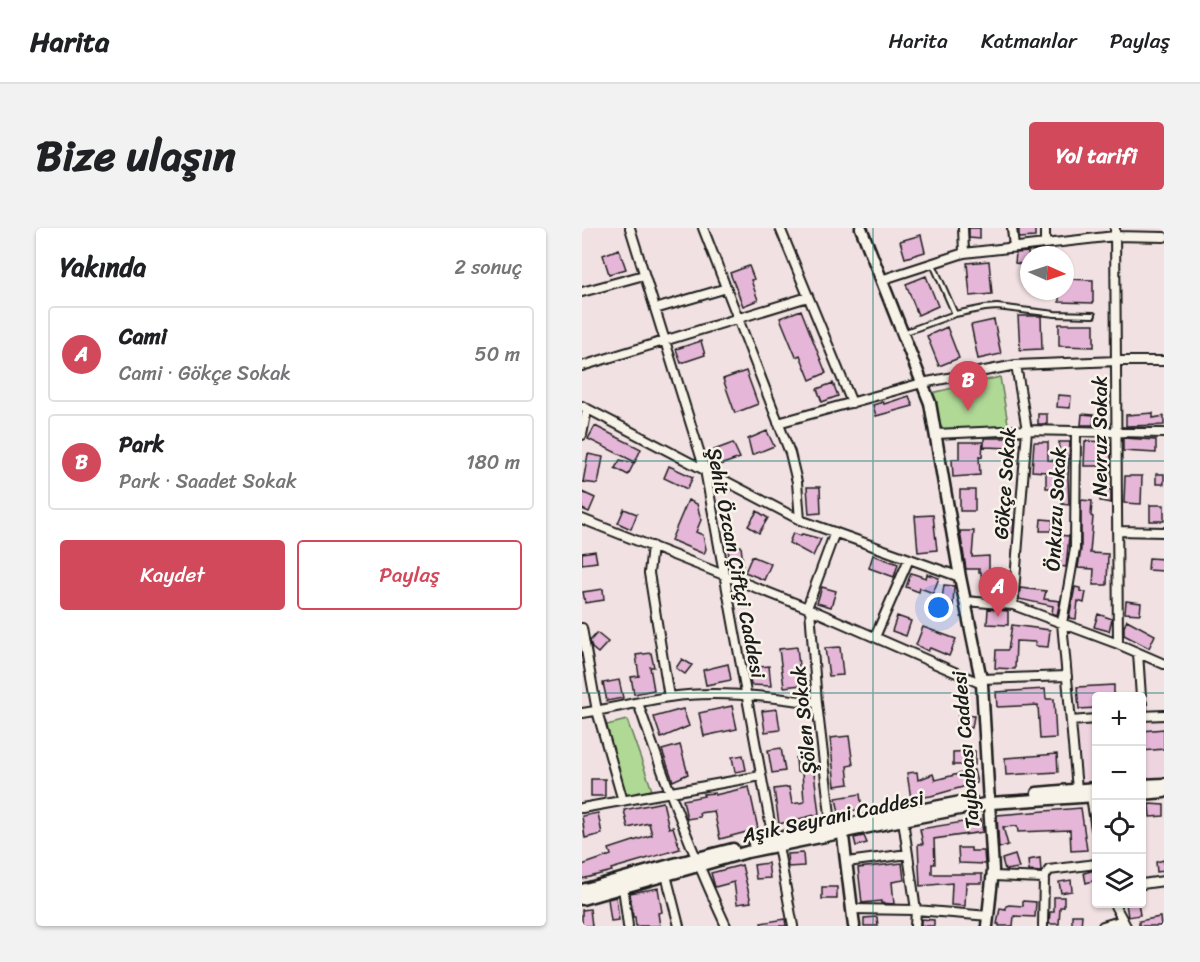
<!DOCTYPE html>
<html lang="tr">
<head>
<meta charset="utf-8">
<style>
  :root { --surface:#fff; --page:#f2f2f2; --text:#202124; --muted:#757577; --line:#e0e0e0; --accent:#d1495b }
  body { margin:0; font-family:Sriracha,sans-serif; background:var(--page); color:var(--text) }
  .controls { position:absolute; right:18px; bottom:18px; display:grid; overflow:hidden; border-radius:6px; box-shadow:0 2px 4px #0004 }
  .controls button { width:54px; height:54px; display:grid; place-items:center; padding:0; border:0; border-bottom:2px solid var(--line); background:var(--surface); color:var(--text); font:30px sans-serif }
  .compass { position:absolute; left:438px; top:18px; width:54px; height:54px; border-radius:50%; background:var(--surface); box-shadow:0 2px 4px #0004; rotate:93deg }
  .you { position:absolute; left:357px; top:380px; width:21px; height:21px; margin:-15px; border:4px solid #fff; border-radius:50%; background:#1a73e8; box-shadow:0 0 0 9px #1a73e833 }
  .badge { display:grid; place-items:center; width:39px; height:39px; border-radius:50%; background:var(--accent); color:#fff; font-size:20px; font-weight:700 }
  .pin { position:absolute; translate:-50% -50px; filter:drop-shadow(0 2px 3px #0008) }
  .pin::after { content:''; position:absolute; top:32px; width:21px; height:18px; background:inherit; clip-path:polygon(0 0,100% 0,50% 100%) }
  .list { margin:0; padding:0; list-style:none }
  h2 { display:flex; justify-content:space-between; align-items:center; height:78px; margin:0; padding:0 24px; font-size:26px }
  h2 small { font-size:20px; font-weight:400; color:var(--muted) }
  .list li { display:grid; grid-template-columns:39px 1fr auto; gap:18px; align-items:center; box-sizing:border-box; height:96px; margin:0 12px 12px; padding:0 12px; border:2px solid var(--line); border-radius:6px }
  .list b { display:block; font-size:22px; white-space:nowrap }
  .list p { margin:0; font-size:20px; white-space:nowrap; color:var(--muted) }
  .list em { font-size:20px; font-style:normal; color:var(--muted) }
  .actions { display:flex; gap:12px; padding:18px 24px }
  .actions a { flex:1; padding:14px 0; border:2px solid var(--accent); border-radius:6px; text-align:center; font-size:21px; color:var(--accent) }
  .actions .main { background:var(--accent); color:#fff }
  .icon { flex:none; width:33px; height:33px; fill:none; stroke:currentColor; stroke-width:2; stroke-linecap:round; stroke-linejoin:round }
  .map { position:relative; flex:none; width:582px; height:698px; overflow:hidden; border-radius:6px }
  header { display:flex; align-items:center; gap:36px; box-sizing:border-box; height:84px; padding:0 30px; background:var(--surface); border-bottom:2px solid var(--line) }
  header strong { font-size:28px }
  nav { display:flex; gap:33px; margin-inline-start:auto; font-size:21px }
  .intro { display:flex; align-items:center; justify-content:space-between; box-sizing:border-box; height:144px; padding:0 36px }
  h1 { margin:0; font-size:42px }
  .button { padding:15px 27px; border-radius:6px; background:var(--accent); color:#fff; font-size:21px; font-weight:700 }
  main { display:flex; gap:36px; padding:0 36px }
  aside { flex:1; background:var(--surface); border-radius:6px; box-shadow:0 2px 4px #0004 }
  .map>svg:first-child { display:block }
  .built { fill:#eed4df }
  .green { fill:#b0d996; stroke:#667a59; stroke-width:1.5 }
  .building { fill:#e5b6d7; stroke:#1c1c1c; stroke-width:1.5 }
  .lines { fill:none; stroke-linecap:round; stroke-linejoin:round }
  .lane-casing { stroke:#1c1c1c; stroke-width:8 }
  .street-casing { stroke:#1c1c1c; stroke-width:12 }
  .secondary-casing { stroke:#1c1c1c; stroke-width:15 }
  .lane { stroke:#f7f3e8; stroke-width:4 }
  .street { stroke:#f7f3e8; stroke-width:8 }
  .secondary { stroke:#f7f3e8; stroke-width:10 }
  .grid { fill:none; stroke:#0f766e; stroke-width:1.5; stroke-opacity:0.55 }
  .labels { text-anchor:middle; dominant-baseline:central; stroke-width:5; stroke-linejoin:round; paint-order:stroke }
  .street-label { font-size:20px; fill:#1c1c1c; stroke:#f7f3e8 }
</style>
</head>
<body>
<header>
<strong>Harita</strong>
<nav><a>Harita</a><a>Katmanlar</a><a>Paylaş</a></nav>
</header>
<div class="intro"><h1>Bize ulaşın</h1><a class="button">Yol tarifi</a></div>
<main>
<aside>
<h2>Yakında<small>2 sonuç</small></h2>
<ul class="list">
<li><span class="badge">A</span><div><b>Cami</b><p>Cami · Gökçe Sokak</p></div><em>50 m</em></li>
<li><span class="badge">B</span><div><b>Park</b><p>Park · Saadet Sokak</p></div><em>180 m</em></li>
</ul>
<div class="actions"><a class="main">Kaydet</a><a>Paylaş</a></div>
</aside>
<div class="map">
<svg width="582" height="698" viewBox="0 0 582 698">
  <rect width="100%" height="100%" fill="#f2e1e3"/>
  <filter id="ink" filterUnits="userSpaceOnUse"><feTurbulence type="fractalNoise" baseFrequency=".0167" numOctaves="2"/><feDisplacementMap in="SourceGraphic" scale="12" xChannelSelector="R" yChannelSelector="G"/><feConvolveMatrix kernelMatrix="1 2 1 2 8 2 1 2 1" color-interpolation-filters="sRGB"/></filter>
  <g filter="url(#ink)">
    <path class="built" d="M582,490V549L560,551V492Z
      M514,496V555L501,556L495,497Z"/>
    <path class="green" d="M418,149L427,201L353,202L345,166Z
      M45,492L70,562L36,569L17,499Z"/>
    <path class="building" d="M387,0H398V11L387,10Z
      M437,0H453V9L437,10Z
      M339,7L343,24L323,30L318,13Z
      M37,21L44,41L27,46L21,27Z
      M446,24L447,37L433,35L434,25Z
      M407,33L410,66L388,68L385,35Z
      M167,38L172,51L169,52L176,72L161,78L148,45Z
      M344,48L356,78L336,87L324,56Z
      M483,51L511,52V75L477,74V63H483Z
      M219,82L244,145L228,152L218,127L214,129L198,90Z
      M436,88H459L460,121L438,122Z
      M412,92L419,126L396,131L389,97Z
      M477,96H512V119L477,118Z
      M365,99L377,130L357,138L345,108Z
      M119,113L123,127L99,135L94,121Z
      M164,143L176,176L153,185L141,151Z
      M251,155L256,168L240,174L235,161Z
      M476,167L489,168L488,180L475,179Z
      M327,168L331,178L294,188L291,177L301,174L302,176Z
      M571,185V190L582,188V197L544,198V187Z
      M456,186H465V196H456Z
      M500,186L512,187L511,197H499Z
      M13,198L59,221L53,234L6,211Z
      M185,203L192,218L170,227L166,211Z
      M402,210H430V220L402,219Z
      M541,210L574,212V225L541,223Z
      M503,213L529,214V243L518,242V238H502Z
      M377,214H401L400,229L397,228L398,247L371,249L370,231H377Z
      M452,214H466V232L477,233V214H488L486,249L487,277L480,276L481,260H464V244L450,243Z
      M151,215L158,230L135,238L132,222Z
      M6,226L21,229L16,256L1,254Z
      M38,232L52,235L46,247L33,240Z
      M87,238L111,249L105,261L82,250Z
      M574,246H582V256H574Z
      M543,248H560L559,276L542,275Z
      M225,259H238L239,285L227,286Z
      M520,260L529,262V275L518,273Z
      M378,262H393V283H378Z
      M0,264L13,270L7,284L0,281Z
      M106,272L115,276L119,292L114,304L121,307L124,321L122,326L89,312Z
      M499,272L510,273L509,288L511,289L508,325L526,326L525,357H511L512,341L496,340L499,321Z
      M568,277H582V293H568Z
      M42,281L55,286L49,301L36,295Z
      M175,283L186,290L177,305L166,298Z
      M351,287L355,322L336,324L333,288Z
      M425,291L432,292L431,305L424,304Z
      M459,291L471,292L470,303H458Z
      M378,303H392L390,329L407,328V350H412V355L423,354L424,364L401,366L399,344H397V341H384Z
      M211,305L219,308L220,306L239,311L231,328L207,315Z
      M475,307L487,308L484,339L477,338L480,319L474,318Z
      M159,318L161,336L148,338L146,320Z
      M13,323L15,334L0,336V325Z
      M291,327L316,336L312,349L287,340Z
      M170,328L189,336L182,352L163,344Z
      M567,330L582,331V343L566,342Z
      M329,345L344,350L345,346L357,350L351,365L338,360L337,364L324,359Z
      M362,357L372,358L371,380L359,378Z
      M240,359L254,363L249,379L235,375Z
      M493,359L498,360V363L504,364L502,375L496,373L494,391L487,390Z
      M438,360L464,363L462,371L478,373L475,387L470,385L471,378L437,371Z
      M21,361L22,372L3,375L1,364Z
      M544,373L559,375L558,386L543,385Z
      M406,381L426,383V397L405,396Z
      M516,386L530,391L527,403L512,399Z
      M315,388L329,393L324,408L310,403Z
      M545,392L573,407L567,420L542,407V399Z
      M430,397L468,402L466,419L453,418L454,414L434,413L433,441L413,440L414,422H426Z
      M341,399L374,411L367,428L348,420L346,423L334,417Z
      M15,405L26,414L16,425L10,420L8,413Z
      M215,419L219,457L202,459L197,421Z
      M258,419L261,447L247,448L243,420Z
      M69,425L72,439H68L72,462L52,466L49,449L57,448L54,427Z
      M100,431L110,437L103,446L94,440Z
      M146,436L149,452L124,457L121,442Z
      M187,438L189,458L169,457L167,440Z
      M37,452L41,470L25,473L21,455Z
      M532,457V468H514V480L497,481L495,459Z
      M463,461L464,471H472L474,510L458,511L456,477L415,479L414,464Z
      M150,478L155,501L122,508L117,485Z
      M101,481L107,498L79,510L72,489Z
      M195,481L198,502L183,504L180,483Z
      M376,487L392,488L390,500L375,498Z
      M582,501V521L560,523V503Z
      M267,508L271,537L265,538L267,556L253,558L248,510Z
      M98,517L106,546L91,553L80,522Z
      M199,520L203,543L190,545L186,522Z
      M393,523V537H371V524Z
      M475,526L476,544L424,547L423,530Z
      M161,527L164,542L153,544L150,529Z
      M230,528L237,586L197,596L192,561L207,559L210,576L222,574L220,544H215L214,530Z
      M392,542L395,555L349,568L329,571L325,545L335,544L336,552L351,546L353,552Z
      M9,551H23V568H9Z
      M167,559L176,601L138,611L132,583L117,585L118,589L105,591L101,572L122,568L121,566L133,565V567Z
      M278,566L280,581L257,585L254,570Z
      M81,574L87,600L91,599L98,621L29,641L30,643L0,651V637L29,627L27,621L70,607L67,595L46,600L42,582Z
      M567,576L582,577V588L568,589Z
      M499,580L505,622L489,623L488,602L436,604L435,598L421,599L426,617L417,620L415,587Z
      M16,585L20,606L3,610L0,588Z
      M399,591L401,604L352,611L353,636H350V646H400V655H384L383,678L369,677L370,655L338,658L336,616H341L338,601Z
      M282,608L285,615L274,618L272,610Z
      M376,620H389V623H402L403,636L377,635Z
      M221,625L222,638L206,639L205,626Z
      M433,627L437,640L423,642L420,631Z
      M458,630L459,644L447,643L446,632Z
      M582,632V643L575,644L574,634Z
      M186,635L188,650L174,651L172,637Z
      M320,635L322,652L310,654L312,676L299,675V673L280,675L276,640Z
      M160,637L169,674L155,676L152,654L133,659L129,645Z
      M513,642L514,652L504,655L502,645Z
      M489,652L490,663L479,665L477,654Z
      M240,659H255V671H240Z
      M76,660L80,684L76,685L78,698H54L53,689H51L48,665Z
      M34,669L37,692L29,693L26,671Z
      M472,669H482V679H478L477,696H467L468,684H472Z
      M441,673L454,674L453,689L432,688L431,698H417V696H415L418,680L424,681V678L427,677L441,678Z
      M544,675H556L558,687L546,689Z
      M8,681L10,698H0V682Z
      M490,687H500L499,698L490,697Z
      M295,689L296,698H282V690Z
      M578,689L579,698H557V693Z
      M203,691L204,698H180L179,695Z
      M339,691L352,692V698H339Z"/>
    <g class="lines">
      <defs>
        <path id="lane" d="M351,36L373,86
          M321,105L373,86L403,80L415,79L473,86L511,87"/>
        <path id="street" d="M48,0L123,242L191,611
          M121,0L208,225L215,254L218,292
          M198,0L270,175
          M381,0L382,25
          M430,0L432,19
          M533,0L536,416
          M463,16V0
          M299,52L382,25L533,8L582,9
          M0,64L62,47
          M73,81L145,60
          M0,138L226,69
          M0,178L218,292L378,349
          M196,195L340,155L434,137L535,133H582
          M494,203L493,321L480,395L495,561
          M353,206L445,202L582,205
          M0,207L5,181
          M0,291L228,381L400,456
          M535,303L582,304
          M70,318L67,345L87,469
          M383,373L431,377L536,416L582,436
          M431,377L445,202L434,137
          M225,380L253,304
          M228,381L235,475L250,604
          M0,400L15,483L41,573
          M293,409L327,331
          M556,425L559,469
          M399,451L485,448
          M56,475C82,551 110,625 144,698
          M560,475V488
          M0,485C29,481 58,473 87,469C137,462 186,469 235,475
          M560,488L582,487
          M489,493L514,491
          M509,568L514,601
          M0,580L179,548
          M321,592L334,682L333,698
          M196,618L211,698
          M265,634L326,626
          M84,647L97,698
          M411,648L462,650L467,642L514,636
          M560,656L582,653
          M41,659L46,698
          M532,676L544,698
          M270,681L334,682L407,688
          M461,698L462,650
          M521,698L541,692"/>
        <path id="secondary" d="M279,0L348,175L378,349L400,456L411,642L405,698
          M560,557L582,556
          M455,565L514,560
          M560,566L582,564
          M260,600L272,698
          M172,616L214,606L389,572
          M0,662L92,636L151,621
          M0,671L165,624L321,592L408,575L514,568"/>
      </defs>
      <use href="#lane" class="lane-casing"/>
      <use href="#street" class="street-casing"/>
      <use href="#secondary" class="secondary-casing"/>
      <use href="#lane" class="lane"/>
      <use href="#street" class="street"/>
      <use href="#secondary" class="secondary"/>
    </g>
  </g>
  <path class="grid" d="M291,0V698M0,233H582M0,465H582"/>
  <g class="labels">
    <g class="street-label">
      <text transform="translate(518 208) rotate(-90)">Nevruz Sokak</text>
      <text transform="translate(423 255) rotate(-86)">Gökçe Sokak</text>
      <text transform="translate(474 281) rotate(-87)">Önkuzu Sokak</text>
      <text transform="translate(154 335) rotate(79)">Şehit Özcan Çiftçi Caddesi</text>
      <text transform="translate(222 492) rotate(-96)">Şölen Sokak</text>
      <text transform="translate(384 522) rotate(-95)">Taybabası Caddesi</text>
      <text transform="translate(251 589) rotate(-12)">Aşık Seyrani Caddesi</text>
    </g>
  </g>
</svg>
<div class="controls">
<button>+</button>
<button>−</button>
<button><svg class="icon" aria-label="locate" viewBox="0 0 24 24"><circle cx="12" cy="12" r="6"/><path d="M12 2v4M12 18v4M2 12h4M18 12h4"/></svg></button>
<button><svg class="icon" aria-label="layers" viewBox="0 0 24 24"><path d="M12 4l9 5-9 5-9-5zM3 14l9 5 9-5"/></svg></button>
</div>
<svg class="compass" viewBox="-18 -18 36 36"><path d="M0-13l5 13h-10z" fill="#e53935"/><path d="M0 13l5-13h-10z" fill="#757577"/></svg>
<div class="you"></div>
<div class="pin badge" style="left:416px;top:389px">A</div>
<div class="pin badge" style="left:386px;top:183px">B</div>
</div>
</main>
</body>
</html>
